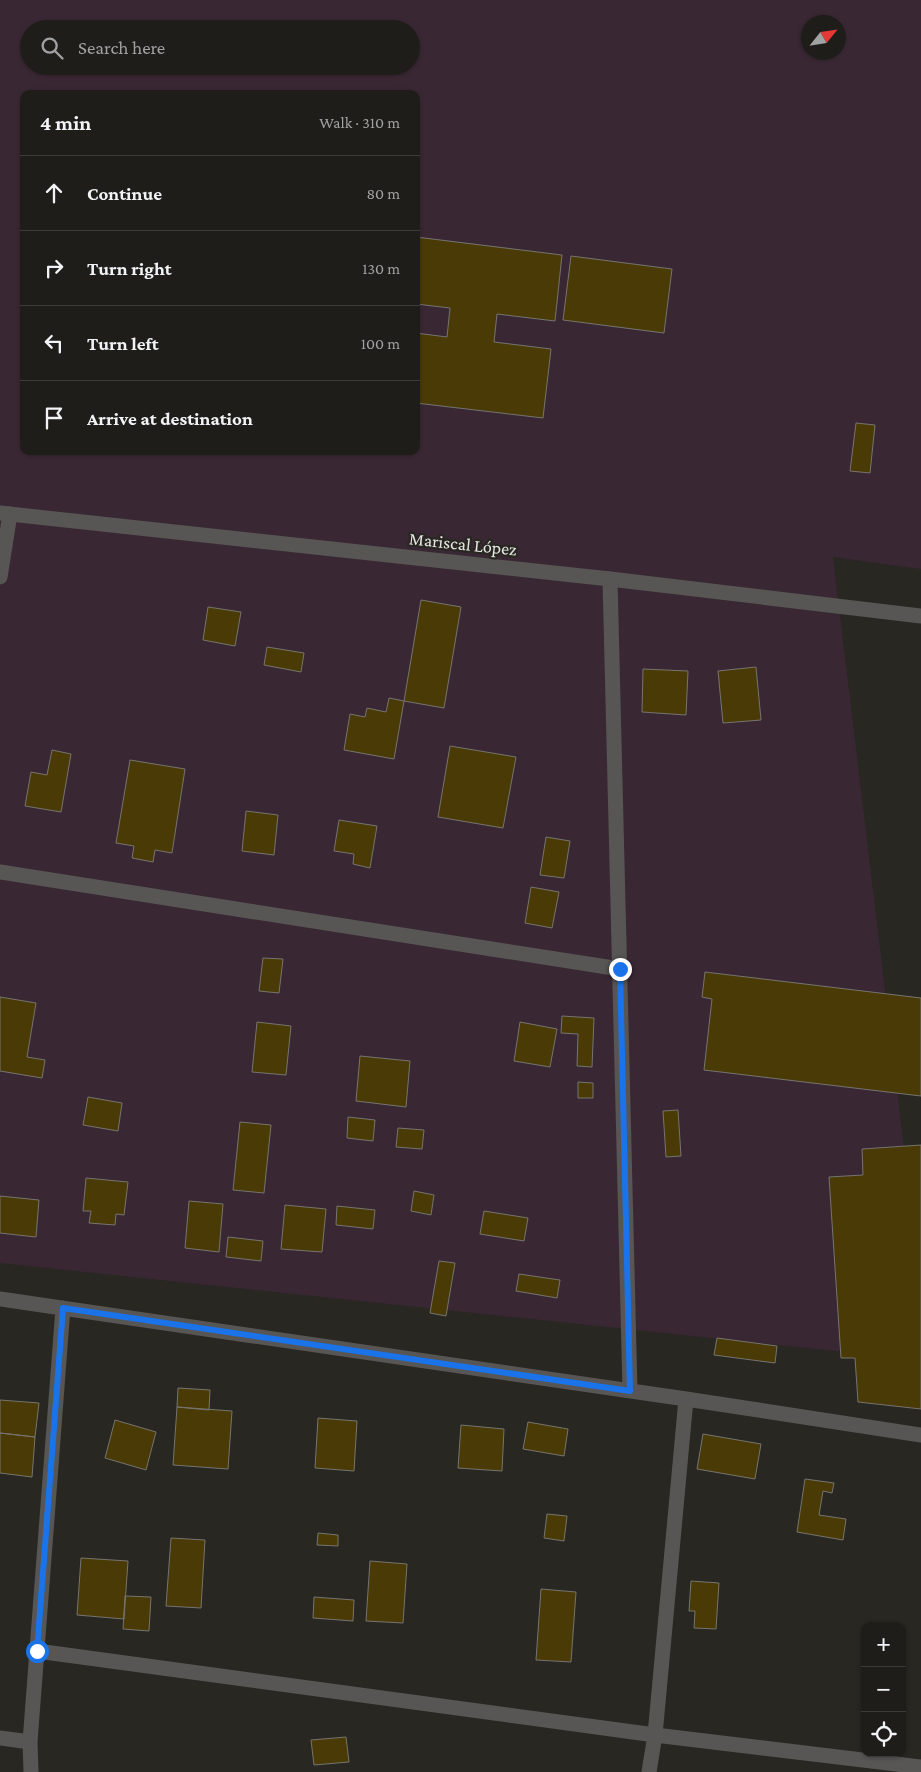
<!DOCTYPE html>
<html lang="en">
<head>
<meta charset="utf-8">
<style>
  :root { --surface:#1e1d1a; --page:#262623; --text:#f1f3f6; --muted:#a1a2a2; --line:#3c3b39 }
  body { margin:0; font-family:"Crimson Pro",serif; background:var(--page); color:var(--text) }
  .controls { position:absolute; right:15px; bottom:15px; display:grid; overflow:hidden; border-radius:10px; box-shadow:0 1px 4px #0004 }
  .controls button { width:45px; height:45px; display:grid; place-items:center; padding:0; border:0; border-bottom:1px solid var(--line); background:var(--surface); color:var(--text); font:25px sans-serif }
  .compass { position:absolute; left:801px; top:15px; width:45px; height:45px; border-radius:50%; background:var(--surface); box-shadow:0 1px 4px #0004; rotate:60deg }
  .stop { position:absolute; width:15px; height:15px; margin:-11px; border:4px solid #1a73e8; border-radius:50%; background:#fff }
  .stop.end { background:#1a73e8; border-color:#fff; box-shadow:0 1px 5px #0008 }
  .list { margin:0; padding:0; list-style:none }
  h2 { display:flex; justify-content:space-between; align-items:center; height:65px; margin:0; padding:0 20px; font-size:21px }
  h2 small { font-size:16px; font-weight:400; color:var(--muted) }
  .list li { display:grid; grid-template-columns:32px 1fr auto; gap:15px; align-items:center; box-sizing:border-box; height:75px; padding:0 20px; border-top:1px solid var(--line) }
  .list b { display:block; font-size:19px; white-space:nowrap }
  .list em { font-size:16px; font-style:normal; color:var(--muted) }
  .icon { flex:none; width:28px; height:28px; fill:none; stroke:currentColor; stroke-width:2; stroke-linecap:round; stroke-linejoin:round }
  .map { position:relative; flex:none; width:921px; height:1772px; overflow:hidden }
  .search { position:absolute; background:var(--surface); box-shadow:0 1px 4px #0004; left:20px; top:20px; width:400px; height:55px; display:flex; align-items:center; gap:12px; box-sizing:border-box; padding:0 18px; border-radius:28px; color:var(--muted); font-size:19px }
  .panel { position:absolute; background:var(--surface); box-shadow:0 1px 4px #0004; left:20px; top:90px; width:400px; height:365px; border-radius:10px }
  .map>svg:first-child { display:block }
  .industrial { fill:#392833; fill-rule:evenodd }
  .building { fill:#4a3b06; stroke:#76746f }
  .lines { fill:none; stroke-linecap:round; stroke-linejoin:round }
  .minor { stroke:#585654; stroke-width:15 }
  .tertiary { stroke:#585654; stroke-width:15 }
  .route { stroke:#1a73e8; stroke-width:6 }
  .labels { text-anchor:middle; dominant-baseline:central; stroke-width:4.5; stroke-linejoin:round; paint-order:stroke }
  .street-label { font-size:18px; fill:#e8e7e4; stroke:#282722 }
</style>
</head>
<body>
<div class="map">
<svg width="921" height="1772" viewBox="0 0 921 1772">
  <rect width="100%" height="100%" fill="#282722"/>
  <path class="industrial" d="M0,0H921V569L833,557L921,1290V1360L0,1263ZM808,22H838V52H808ZM29,29H411V66H29ZM24,94H416V451H24Z"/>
  <path class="building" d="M416,237L562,255L555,321L497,314L494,342L551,349L543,418L416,403V333L447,337L450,308L416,304Z
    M571,256L672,269L664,333L563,320Z
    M856,423L875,425L870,473L850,471Z
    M421,600L461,607L444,708L404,701Z
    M208,607L241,612L235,646L203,640Z
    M267,647L304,653L301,672L264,665Z
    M756,667L761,720L723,723L718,671Z
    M643,669L688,671L686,715L642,712Z
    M389,698L404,701L394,759L344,750L350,714L365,717L367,708L386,712Z
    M450,746L516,757L503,828L438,817Z
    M52,750L71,754L61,812L25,806L31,772L47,775Z
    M130,760L185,769L172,853L155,850L153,862L132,858L134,846L116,843Z
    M246,811L278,815L274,855L242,851Z
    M339,820L377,826L370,868L353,864L354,854L334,851Z
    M546,837L570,841L564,878L540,875Z
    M531,887L559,892L552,928L525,923Z
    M263,958L283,959L279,993L259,991Z
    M705,972L921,998V1096L704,1070L712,999L702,997Z
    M0,997L36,1003L27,1057L45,1060L42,1078L0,1071Z
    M562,1016L594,1018L592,1067L577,1066L578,1034L561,1033Z
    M257,1022L291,1026L286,1075L252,1072Z
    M520,1022L557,1029L550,1067L514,1061Z
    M360,1056L410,1061L406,1107L356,1101Z
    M578,1082L593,1083V1098H578Z
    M88,1097L122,1103L118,1131L83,1125Z
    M678,1110L681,1156L666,1157L663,1111Z
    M348,1117L375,1120L373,1141L347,1138Z
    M240,1122L271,1125L264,1193L233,1190Z
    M398,1128L424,1130L422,1149L396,1147Z
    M921,1145V1409L858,1402L855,1358H841L829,1177L863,1175L862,1149Z
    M86,1178L128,1182L124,1215L116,1214L115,1225L89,1223L91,1211H83Z
    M414,1191L434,1195L431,1215L411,1211Z
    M0,1196L39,1200L36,1237L0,1233Z
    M189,1201L223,1204L219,1252L185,1248Z
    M285,1205L326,1209L322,1252L281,1249Z
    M337,1206L375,1210L373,1229L336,1225Z
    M484,1211L528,1218L524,1241L480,1234Z
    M228,1237L263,1241L261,1261L226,1257Z
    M439,1261L455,1263L446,1316L430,1313Z
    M519,1274L560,1280L557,1298L516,1291Z
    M717,1338L777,1346L775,1363L714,1355Z
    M178,1388L210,1390L209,1410L177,1407Z
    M0,1400L39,1403L35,1437L0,1433Z
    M177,1407L232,1411L228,1469L173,1465Z
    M318,1418L357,1421L354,1471L315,1468Z
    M115,1420L156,1432L146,1470L105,1458Z
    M528,1422L568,1429L564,1456L523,1449Z
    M461,1425L504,1429L502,1471L458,1468Z
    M0,1433L35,1437L32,1477L0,1473Z
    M703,1434L761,1444L755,1479L697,1469Z
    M805,1479L834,1483L832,1493L823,1491L819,1515L846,1519L843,1540L797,1532Z
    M547,1514L567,1516L564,1541L544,1538Z
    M318,1533L338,1535V1546L317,1545Z
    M171,1538L205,1540L201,1608L166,1606Z
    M81,1558L128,1561L124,1619L77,1615Z
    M370,1561L407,1564L403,1623L366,1621Z
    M691,1581L719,1583L716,1629L694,1628L695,1611H689Z
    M541,1589L576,1592L571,1662L536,1660Z
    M125,1596L151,1597L149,1631L123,1629Z
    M314,1597L354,1600L353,1621L313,1618Z
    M346,1737L349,1762L314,1765L311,1740Z"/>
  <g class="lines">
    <path class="minor" d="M0,577L10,514
      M610,579L630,1391
      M0,872L620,969
      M0,1299L686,1399L921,1435
      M37,1651L655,1735L921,1767
      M0,1738L30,1742
      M31,1772L30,1742L63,1308
      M649,1772L655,1735L686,1399"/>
    <path class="tertiary" d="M0,513L610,579L921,616"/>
  </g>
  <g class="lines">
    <path class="route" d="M37,1651L63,1308L630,1391L620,969"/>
  </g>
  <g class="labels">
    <g class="street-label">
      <text transform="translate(463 544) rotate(6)">Mariscal López</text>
    </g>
  </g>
</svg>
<div class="controls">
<button>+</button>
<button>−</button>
<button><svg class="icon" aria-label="locate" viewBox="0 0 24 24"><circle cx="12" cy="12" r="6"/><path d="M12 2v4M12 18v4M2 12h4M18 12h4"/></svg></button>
</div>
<svg class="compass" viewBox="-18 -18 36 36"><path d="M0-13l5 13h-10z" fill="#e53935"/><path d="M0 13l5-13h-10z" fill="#a1a2a2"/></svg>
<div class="stop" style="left:37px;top:1651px"></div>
<div class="stop end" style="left:620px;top:969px"></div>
<div class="search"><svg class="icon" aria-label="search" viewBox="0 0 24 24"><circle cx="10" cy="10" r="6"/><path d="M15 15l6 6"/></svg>Search here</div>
<section class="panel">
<h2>4 min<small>Walk · 310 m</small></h2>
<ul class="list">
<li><svg class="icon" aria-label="ahead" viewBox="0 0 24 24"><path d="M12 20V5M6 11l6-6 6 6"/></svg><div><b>Continue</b></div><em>80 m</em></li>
<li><svg class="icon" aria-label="right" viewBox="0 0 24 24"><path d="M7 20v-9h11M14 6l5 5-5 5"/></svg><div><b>Turn right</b></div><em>130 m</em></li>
<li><svg class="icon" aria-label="left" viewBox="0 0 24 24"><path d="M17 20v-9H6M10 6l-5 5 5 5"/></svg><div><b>Turn left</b></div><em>100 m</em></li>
<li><svg class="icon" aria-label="arrive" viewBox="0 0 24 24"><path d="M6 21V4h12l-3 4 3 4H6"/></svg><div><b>Arrive at destination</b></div></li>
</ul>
</section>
</div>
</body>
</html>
